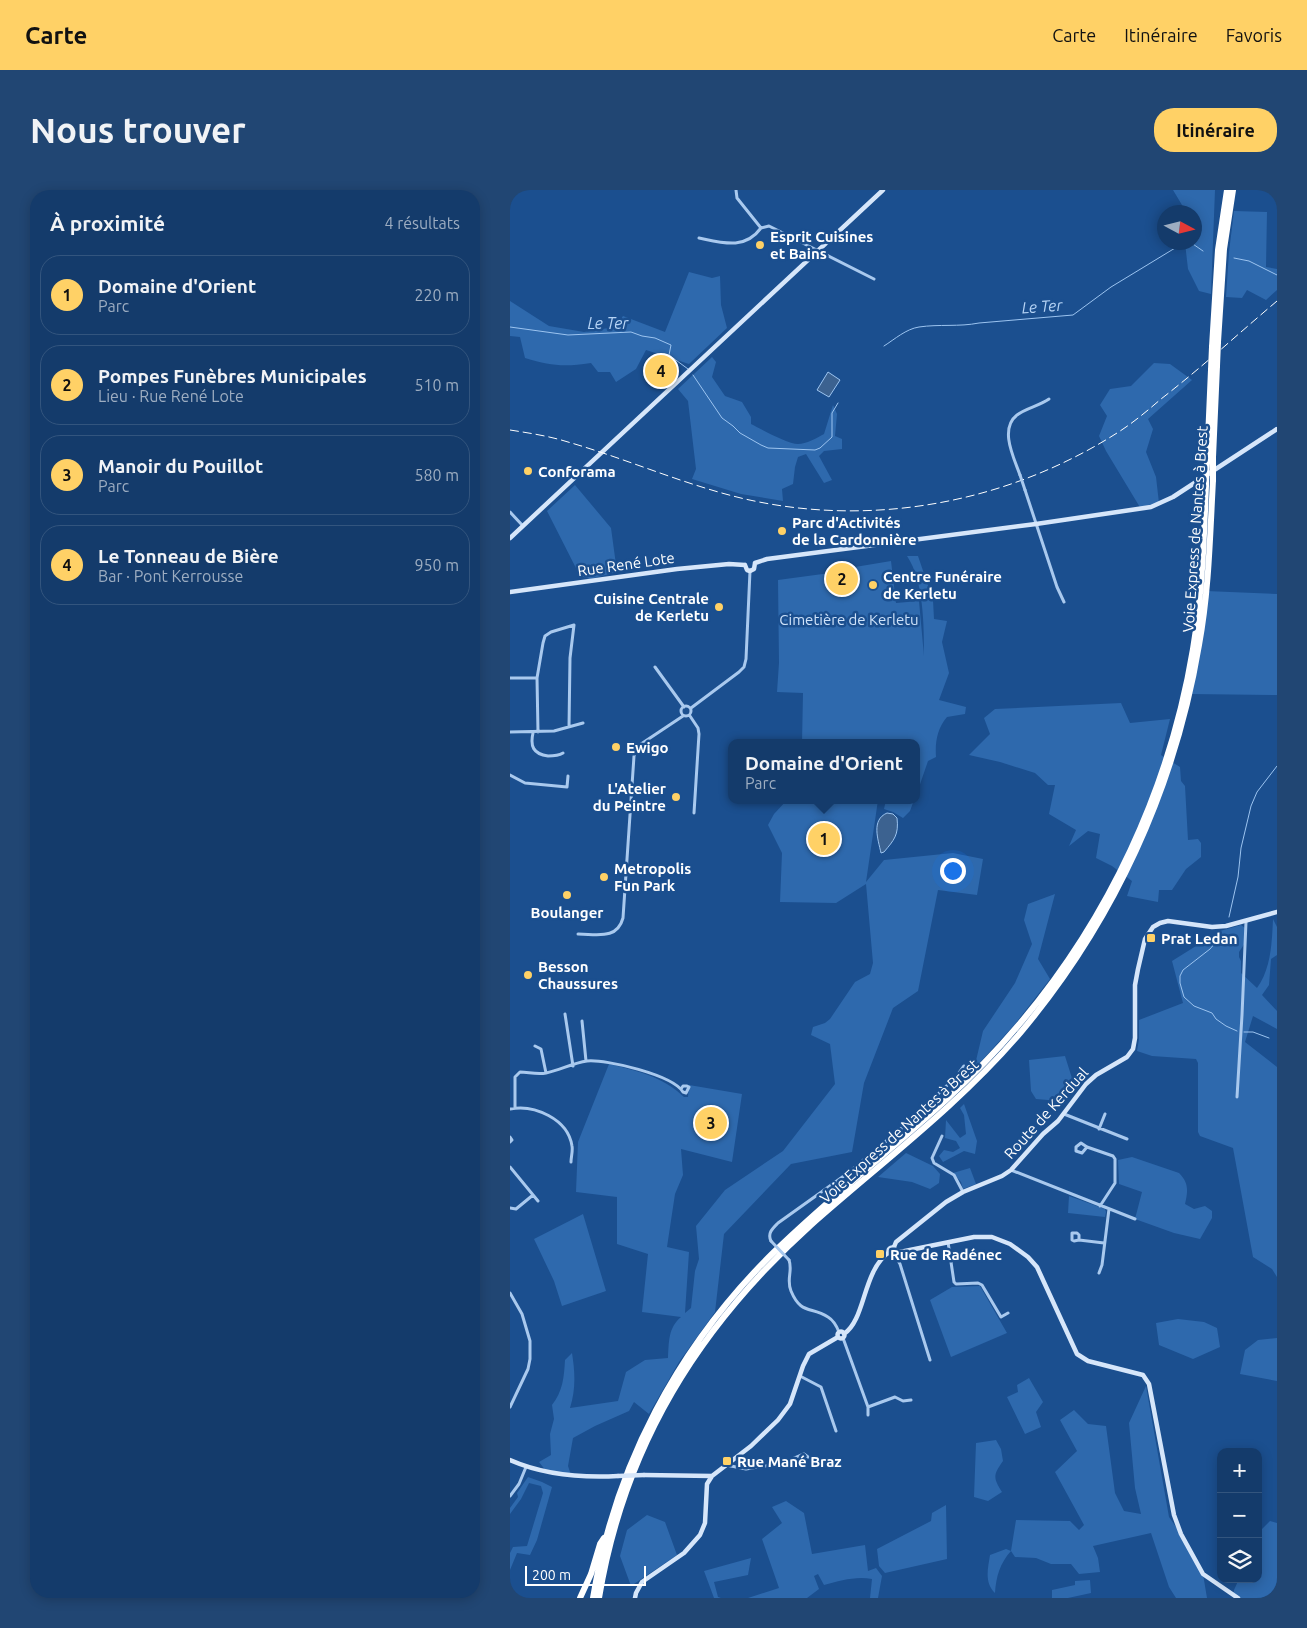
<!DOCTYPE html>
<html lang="fr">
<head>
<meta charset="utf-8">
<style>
  :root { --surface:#143b6b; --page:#214673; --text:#f1f3f6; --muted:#9dadc1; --line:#33557e; --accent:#ffd166 }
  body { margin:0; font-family:Ubuntu,sans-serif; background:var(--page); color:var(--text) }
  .controls { position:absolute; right:15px; bottom:15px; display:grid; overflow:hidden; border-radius:10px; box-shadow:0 2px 12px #0003 }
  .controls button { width:45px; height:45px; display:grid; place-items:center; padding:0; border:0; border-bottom:1px solid var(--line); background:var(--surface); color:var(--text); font:25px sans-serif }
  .compass { position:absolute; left:647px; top:15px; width:45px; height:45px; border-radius:50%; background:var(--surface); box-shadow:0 2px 12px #0003; rotate:97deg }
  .scale { position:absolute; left:15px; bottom:12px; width:121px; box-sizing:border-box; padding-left:5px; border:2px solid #fff; border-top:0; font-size:14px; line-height:18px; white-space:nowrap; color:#fff; -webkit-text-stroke:4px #1b4f8f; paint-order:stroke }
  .you { position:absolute; left:442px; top:680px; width:18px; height:18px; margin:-12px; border:4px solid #fff; border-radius:50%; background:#1a73e8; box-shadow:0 0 0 8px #1a73e833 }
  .badge { display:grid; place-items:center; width:32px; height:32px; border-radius:50%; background:var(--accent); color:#111; font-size:16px; font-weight:700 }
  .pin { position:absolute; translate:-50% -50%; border:2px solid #fff; box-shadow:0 1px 5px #0006 }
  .popup { position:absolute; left:218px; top:549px; width:192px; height:65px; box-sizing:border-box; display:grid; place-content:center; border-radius:10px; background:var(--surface); filter:drop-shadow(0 1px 4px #0005); font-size:16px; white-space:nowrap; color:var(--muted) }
  .popup b { font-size:19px; color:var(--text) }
  .popup::after { content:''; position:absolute; left:50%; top:100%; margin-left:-10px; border:10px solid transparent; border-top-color:var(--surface) }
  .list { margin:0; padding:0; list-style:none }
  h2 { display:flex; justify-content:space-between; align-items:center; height:65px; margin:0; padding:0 20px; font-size:21px }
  h2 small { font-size:16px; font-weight:400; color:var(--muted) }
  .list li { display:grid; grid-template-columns:32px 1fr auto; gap:15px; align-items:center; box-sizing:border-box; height:80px; margin:0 10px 10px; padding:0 10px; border:1px solid var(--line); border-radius:20px }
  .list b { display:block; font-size:19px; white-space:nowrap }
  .list p { margin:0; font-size:16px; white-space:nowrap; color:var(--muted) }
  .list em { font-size:16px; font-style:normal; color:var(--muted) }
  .icon { flex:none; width:28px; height:28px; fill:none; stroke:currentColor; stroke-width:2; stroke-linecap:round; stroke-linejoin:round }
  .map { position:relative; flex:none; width:767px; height:1408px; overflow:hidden; border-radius:20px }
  header { display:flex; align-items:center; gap:30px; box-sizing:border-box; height:70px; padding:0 25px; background:var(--accent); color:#111 }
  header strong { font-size:24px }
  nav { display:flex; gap:28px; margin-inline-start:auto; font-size:18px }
  .intro { display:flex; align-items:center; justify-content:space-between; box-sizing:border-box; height:120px; padding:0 30px }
  h1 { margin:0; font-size:35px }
  .button { padding:12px 22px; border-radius:20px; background:var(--accent); color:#111; font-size:18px; font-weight:700 }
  main { display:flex; gap:30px; padding:0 30px }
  aside { flex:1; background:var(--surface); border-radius:20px; box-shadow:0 2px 12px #0003 }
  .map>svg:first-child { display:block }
  .green { fill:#2e69ad }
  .water { fill:#3c6290; stroke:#9cc4f0 }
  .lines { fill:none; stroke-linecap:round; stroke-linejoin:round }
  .stream { stroke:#9cc4f0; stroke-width:1 }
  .street { stroke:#a9c9ee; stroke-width:3 }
  .secondary { stroke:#d6e6fa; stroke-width:4.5 }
  .highway { stroke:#fff; stroke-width:6 }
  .rail { stroke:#fff; stroke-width:1; stroke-dasharray:9 4; stroke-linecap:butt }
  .street-bridge { stroke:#a9c9ee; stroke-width:3 }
  .secondary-bridge { stroke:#d6e6fa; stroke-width:4.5 }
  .highway-bridge { stroke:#fff; stroke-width:6 }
  .poi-dot { fill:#ffd166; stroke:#1b4f8f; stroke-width:2 }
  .labels { text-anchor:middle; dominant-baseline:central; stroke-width:5; stroke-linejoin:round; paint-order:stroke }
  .poi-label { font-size:15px; font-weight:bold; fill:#fff; stroke:#1b4f8f; text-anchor:start }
  .street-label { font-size:15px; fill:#fff; stroke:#1b4f8f }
  .park-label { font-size:15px; fill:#cfe3fa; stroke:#1b4f8f }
  .water-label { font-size:16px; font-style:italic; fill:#b5d3f5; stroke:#1b4f8f }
</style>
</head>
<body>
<header>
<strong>Carte</strong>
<nav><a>Carte</a><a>Itinéraire</a><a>Favoris</a></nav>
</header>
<div class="intro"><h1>Nous trouver</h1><a class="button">Itinéraire</a></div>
<main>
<aside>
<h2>À proximité<small>4 résultats</small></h2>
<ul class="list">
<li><span class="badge">1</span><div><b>Domaine d'Orient</b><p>Parc</p></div><em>220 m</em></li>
<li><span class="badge">2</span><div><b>Pompes Funèbres Municipales</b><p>Lieu · Rue René Lote</p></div><em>510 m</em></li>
<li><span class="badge">3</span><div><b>Manoir du Pouillot</b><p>Parc</p></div><em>580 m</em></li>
<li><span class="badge">4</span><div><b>Le Tonneau de Bière</b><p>Bar · Pont Kerrousse</p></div><em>950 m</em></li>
</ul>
</aside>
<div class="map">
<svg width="767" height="1408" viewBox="0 0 767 1408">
  <rect width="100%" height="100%" fill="#1b4f8f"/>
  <path class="green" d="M663,0H705L701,104L689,101L678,79L675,53L684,52V22H672V15Z
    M724,21L757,22L756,77L767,79V100L756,110L737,100L732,108L716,107L719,62Z
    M179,82L202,88L210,86L211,115L217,138L179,174L136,160L126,179L106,192L100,182H88L81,173C54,177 41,176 15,168L10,147L0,146V111L39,136L74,142L105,137L113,126L155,142Z
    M202,167L206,172L202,187L215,206L232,212L241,227V234C251,239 278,254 288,254C296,254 307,248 314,244L323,215L327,224L325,246L332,249V259L314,261L309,266L322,290L314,293L296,264L288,267L285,277L283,294L272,299L273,311L231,304L182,289L186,279L178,211L168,199Z
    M644,173L660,174L682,190L638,229L643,239L636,262L646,287L649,313L631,319L596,261L589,246L597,226L590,215L600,199L621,196Z
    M65,295L101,338L107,382L80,389L70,386L37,321Z
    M397,366H408L423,410L424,429L437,431L432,452L439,483L429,510L456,517L455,524L437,527C427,539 425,552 426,567L418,571L407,603L406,553H292L293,503L267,502L269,473L268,390L335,381L339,378L381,371L386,413L409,411L414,466C414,436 414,391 397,366Z
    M696,401L767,404V505L680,504Z
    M611,513L620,533L660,529L651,565L670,577L671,591L675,596L678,650L688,649L691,653V667L676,679L662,700H649L648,712L617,706L622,691L602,676L586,668L590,644L578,641L559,656L566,640L539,624L545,595H538L525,583L490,572L459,565L480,544L474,528L485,519Z
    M277,610H368L356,692L374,670L443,663L473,669L467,705L428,700L408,801L383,818L354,893L342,962L281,974L214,1044L205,1122L169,1172L139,1224L124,1212L119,1221L85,1236L63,1248L58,1276L61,1285L36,1281L29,1272L41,1265L40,1244L44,1229L42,1215C53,1201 54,1187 55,1170L62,1163C65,1182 66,1199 60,1218L108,1211L116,1182L135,1170L158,1168C159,1152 158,1138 171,1127L132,1122L138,1064L107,1054V1007L66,1002L68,952L99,874C127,881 152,886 174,907H178L179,895L232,904L222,972L171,959L173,985L165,1004L157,1057L179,1062L175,1123L181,1118L185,1081L189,1069L186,1036L215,1000L273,961L325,894L320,854L301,845L303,837L315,833L320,829L345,792L360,784L363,773L356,694L326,713L270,712L272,663L258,635L264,624Z
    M376,610H404L400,621L393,628L383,622L374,619Z
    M545,704L528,769L540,789L505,834L464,879L473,841L505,793L522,754L514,730L518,714Z
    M763,729L767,737V765L761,769L759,795L752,805L767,821V839L743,826L735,852L767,877V1087L762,1079L743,1067L723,958L690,946L688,942V873L686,869L642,866L627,861L629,849V830L673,813L662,771L710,741L731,735L735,738V753L729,762V767L731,771V783L747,798C761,779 762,752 763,729Z
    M555,866L566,901L550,911L526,909L521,901L519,870Z
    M454,914L467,951L465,964L454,961L433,972L429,966L434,960L443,962L450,958L446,951L435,948L436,930L450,948L456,944L454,925L450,918Z
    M396,963L423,976L430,984L429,993L420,999L402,992L368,987Z
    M622,967L669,983C679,993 678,1001 675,1014L684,1019L695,1016L702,1021V1028L690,1049L664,1043L625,1029L632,1002L609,994L608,970Z
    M460,978L466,994L453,999L451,992L443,983Z
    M559,1006L595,1019L596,1022L595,1027L558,1023Z
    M73,1024L96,1101L52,1116L44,1091L24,1049Z
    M470,1096L497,1143L441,1167L420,1110L442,1097Z
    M668,1129L694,1132L707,1138L710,1157L683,1169L649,1155L646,1133Z
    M767,1148V1191L730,1184L735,1160L748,1150Z
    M519,1188L533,1212L526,1222L531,1237L515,1244L497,1207L508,1202L507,1195Z
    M636,1196L659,1327L671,1344L693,1384L697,1408H666L659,1397L641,1343L583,1356L588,1368L590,1382L569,1384L561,1374H541L526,1368L505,1367L501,1361C490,1373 486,1387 485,1403C474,1393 478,1378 480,1365L496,1359L501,1361L506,1330L560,1331L569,1340L574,1335L545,1282L567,1261L550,1230L564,1220L578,1234L596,1236L605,1303L614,1321L631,1324L625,1298L619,1233Z
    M486,1250L491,1259L493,1271C483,1285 483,1288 492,1302L478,1311L464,1307L466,1253Z
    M18,1287L32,1292L42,1297L27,1350L20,1365L7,1363L0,1380V1363L3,1357L17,1356L33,1303L31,1296L19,1293L11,1309L0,1324V1318L8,1307L7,1303Z
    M276,1311L294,1323L302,1364L355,1355L358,1381L366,1378L372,1386L368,1408H360L362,1389C345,1386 330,1391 314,1395L308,1384L304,1386L309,1399L297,1408H238L269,1398L252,1349L272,1333L262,1317Z
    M436,1315L437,1369L375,1383L369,1376L367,1359L421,1331L422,1323Z
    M137,1325L155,1332L167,1365L121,1396L110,1366L117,1340Z
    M760,1331L767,1333V1408H723L724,1400L729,1389H748V1346L751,1340Z
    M241,1368L238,1385L204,1392L208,1407L211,1408H204L194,1381Z
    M580,1390L581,1403L558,1408H542V1400L565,1395V1391Z"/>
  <path class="water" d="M318,182L330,190L319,207L307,200Z
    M377,623L383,624L387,628C389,645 384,650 374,662L371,663C368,649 361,630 377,623Z"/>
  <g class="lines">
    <path class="stream" d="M680,52L693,61
      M724,68L739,71L767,85
      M0,137L58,145L121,142L132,146L145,148L161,155L159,165L178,179
      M374,156C385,149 396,139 409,137C429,134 449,137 469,133L563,125L601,97L675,52
      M183,185L212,228L223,236L230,243L251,255L258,258L305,260L310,258L322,247V223L328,213
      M719,727L728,687L731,658L741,616L747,602L767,576
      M709,744L706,752L700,759L673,780L670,786V793L674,807L684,816L702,823L706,829L716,836L727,841
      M734,842H743L759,848"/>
    <path class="street" d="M226,0L227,8L251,38
      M189,48C213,53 235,60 251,38L259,36L364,89
      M510,285C504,268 489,239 507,225C516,218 529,216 539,209
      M515,300L547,397L554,412
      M0,322L13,336
      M145,477L174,517
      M0,488H27
      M171 521a5 5 0 1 1 10 0a5 5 0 1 1-10 0Z
      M181,518L229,482L234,477L236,469L240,381
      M180,526L188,538L189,544L184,623
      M0,542L44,541L73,533
      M28,542L27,488L33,453L35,446L41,442L64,435L60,468L59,537
      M23,543C20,556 23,564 38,566C44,566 48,566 53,563
      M0,585L15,593L57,597L58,586
      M68,744C87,744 107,750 113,728L124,566L126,560L131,554L173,526
      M55,824L63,876
      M72,831L76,871
      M25,856L31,859L36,883
      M727,907L732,825L736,732
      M5,918V887L10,882C18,882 27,885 36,883C50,880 63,873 77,871C96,869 163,885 173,902L176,903L179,897L177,896H173L171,899
      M0,919C24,914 58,929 62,956C63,961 61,967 61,972
      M554,924L617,949
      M589,939L595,924
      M432,946L422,968L424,973L444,985L453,1002
      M0,947L2,950L0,952
      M577,957L572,963L566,961V957L571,953L577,957L603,966L605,969V993L590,1016
      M0,977L28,1011
      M501,980L625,1029
      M0,1018L6,1019L23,1005
      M569,1050L564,1051L562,1050V1043H567L569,1045V1050L594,1053
      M261,1051C257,1043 263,1038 268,1033L338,983L393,937L446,887L454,876
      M438,1052L444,1092L446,1094L468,1093L472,1095L491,1127L498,1123
      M384,1064L390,1074L420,1170
      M279,1070C283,1081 276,1089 281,1101C291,1125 301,1116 318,1127C323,1130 327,1137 329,1142
      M589,1083L592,1075L599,1019
      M0,1103L12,1124L20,1151V1169L18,1179L0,1217
      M333,1148L358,1217V1225
      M290,1186L311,1197L326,1241
      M358,1217L385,1207L393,1211L401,1210
      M216,1275L236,1279L273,1273L294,1264L298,1267
      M0,1306L9,1294L16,1277"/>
    <path class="secondary" d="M0,348L373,0
      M245,373L257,369L526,334L641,317L663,307L767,239
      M235,375L237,380L240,381L244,379L245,373
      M0,402L167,379L219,374L235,375
      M384,1057L386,1052L436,1012L453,1002L492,986L501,980L533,944L548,931L576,894L586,885L617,867L623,859L625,848V795L628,779L635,749L643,737L650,733L658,731L702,737L716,736L767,722
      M378.5 1061a3.5 3.5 0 1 1 7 0a3.5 3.5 0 1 1-7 0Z
      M386,1061L390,1062L464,1047H482L500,1054L518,1067L527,1077L567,1164L578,1171L633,1185L639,1194L664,1325L671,1344L693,1384L728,1408
      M327.5 1145a3.5 3.5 0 1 1 7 0a3.5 3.5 0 1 1-7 0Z
      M334,1144C356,1129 352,1082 379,1062
      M0,1270C34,1285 71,1288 108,1286
      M134,1285L202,1286
      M125,1408L126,1403L132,1392L174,1363L190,1345L195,1333L197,1294L202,1286L241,1256L268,1230L280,1214L293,1176L299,1164L328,1147"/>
    <path class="highway" d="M708,152L714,59L723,0
      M702,157L708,60L717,0
      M703,267L707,176
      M697,272L701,180
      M70,1408L81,1384L90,1354L94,1348
      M83,1408C105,1276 168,1156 264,1062C342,985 434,923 506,838C598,731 660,598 683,459C692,405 694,350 696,295
      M89,1408C114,1256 188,1137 301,1035C372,972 449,915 511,842C604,731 665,598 689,455C699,401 700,345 703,290"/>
    <path class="rail" d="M0,240C19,243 39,246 58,252C117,269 175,295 235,309C362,338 497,313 607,243C623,233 637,221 651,209C691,178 728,144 767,111"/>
    <path class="street-bridge" d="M510,285L515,300
      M261,1051L279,1070"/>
    <path class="secondary-bridge" d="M108,1286L134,1285"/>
    <path class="highway-bridge" d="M707,176L708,152
      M701,180L702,157
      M703,290V267
      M696,295L697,272"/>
  </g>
  <g class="poi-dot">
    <circle cx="250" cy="55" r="5"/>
    <circle cx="18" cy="281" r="5"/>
    <circle cx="272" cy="341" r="5"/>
    <circle cx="363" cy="395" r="5"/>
    <circle cx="209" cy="417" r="5"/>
    <circle cx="106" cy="557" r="5"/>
    <circle cx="166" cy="607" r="5"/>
    <circle cx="94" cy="687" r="5"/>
    <circle cx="57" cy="705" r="5"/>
    <rect x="636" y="743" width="10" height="10" rx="2.5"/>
    <circle cx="18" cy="785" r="5"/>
    <rect x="365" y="1059" width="10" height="10" rx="2.5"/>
    <rect x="212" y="1266" width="10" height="10" rx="2.5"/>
  </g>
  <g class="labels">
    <g class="poi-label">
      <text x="260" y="46">Esprit Cuisines<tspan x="260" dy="17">et Bains</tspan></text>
      <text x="28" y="281">Conforama</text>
      <text x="282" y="332">Parc d'Activités<tspan x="282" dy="17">de la Cardonnière</tspan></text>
      <text x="373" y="386">Centre Funéraire<tspan x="373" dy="17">de Kerletu</tspan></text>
      <text x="199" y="408" text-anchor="end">Cuisine Centrale<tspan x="199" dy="17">de Kerletu</tspan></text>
      <text x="116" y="557">Ewigo</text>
      <text x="156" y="598" text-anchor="end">L'Atelier<tspan x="156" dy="17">du Peintre</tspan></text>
      <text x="104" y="678">Metropolis<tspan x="104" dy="17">Fun Park</tspan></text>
      <text x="57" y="722" text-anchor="middle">Boulanger</text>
      <text x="651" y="748">Prat Ledan</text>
      <text x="28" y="776">Besson<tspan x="28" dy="17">Chaussures</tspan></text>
      <text x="380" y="1064">Rue de Radénec</text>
      <text x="227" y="1271">Rue Mané Braz</text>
    </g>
    <g class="street-label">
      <text transform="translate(685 339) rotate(-86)">Voie Express de Nantes à Brest</text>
      <text transform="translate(116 374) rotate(-8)">Rue René Lote</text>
      <text transform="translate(536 923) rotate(-48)">Route de Kerdual</text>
      <text transform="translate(389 941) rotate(-42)">Voie Express de Nantes à Brest</text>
    </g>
    <g class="park-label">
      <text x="339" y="429">Cimetière de Kerletu</text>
    </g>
    <g class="water-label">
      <text transform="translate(532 116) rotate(-4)">Le Ter</text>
      <text x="98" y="133">Le Ter</text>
    </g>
  </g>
</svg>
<div class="controls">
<button>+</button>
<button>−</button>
<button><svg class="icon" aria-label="layers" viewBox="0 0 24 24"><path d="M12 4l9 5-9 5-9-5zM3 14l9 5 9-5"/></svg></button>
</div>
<svg class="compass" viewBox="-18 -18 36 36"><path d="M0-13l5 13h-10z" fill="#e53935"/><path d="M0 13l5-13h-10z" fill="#9dadc1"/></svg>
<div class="scale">200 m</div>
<div class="you"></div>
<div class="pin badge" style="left:314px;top:649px">1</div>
<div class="popup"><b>Domaine d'Orient</b>Parc</div>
<div class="pin badge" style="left:332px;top:389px">2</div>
<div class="pin badge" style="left:201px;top:933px">3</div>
<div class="pin badge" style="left:151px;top:181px">4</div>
</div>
</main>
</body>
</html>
